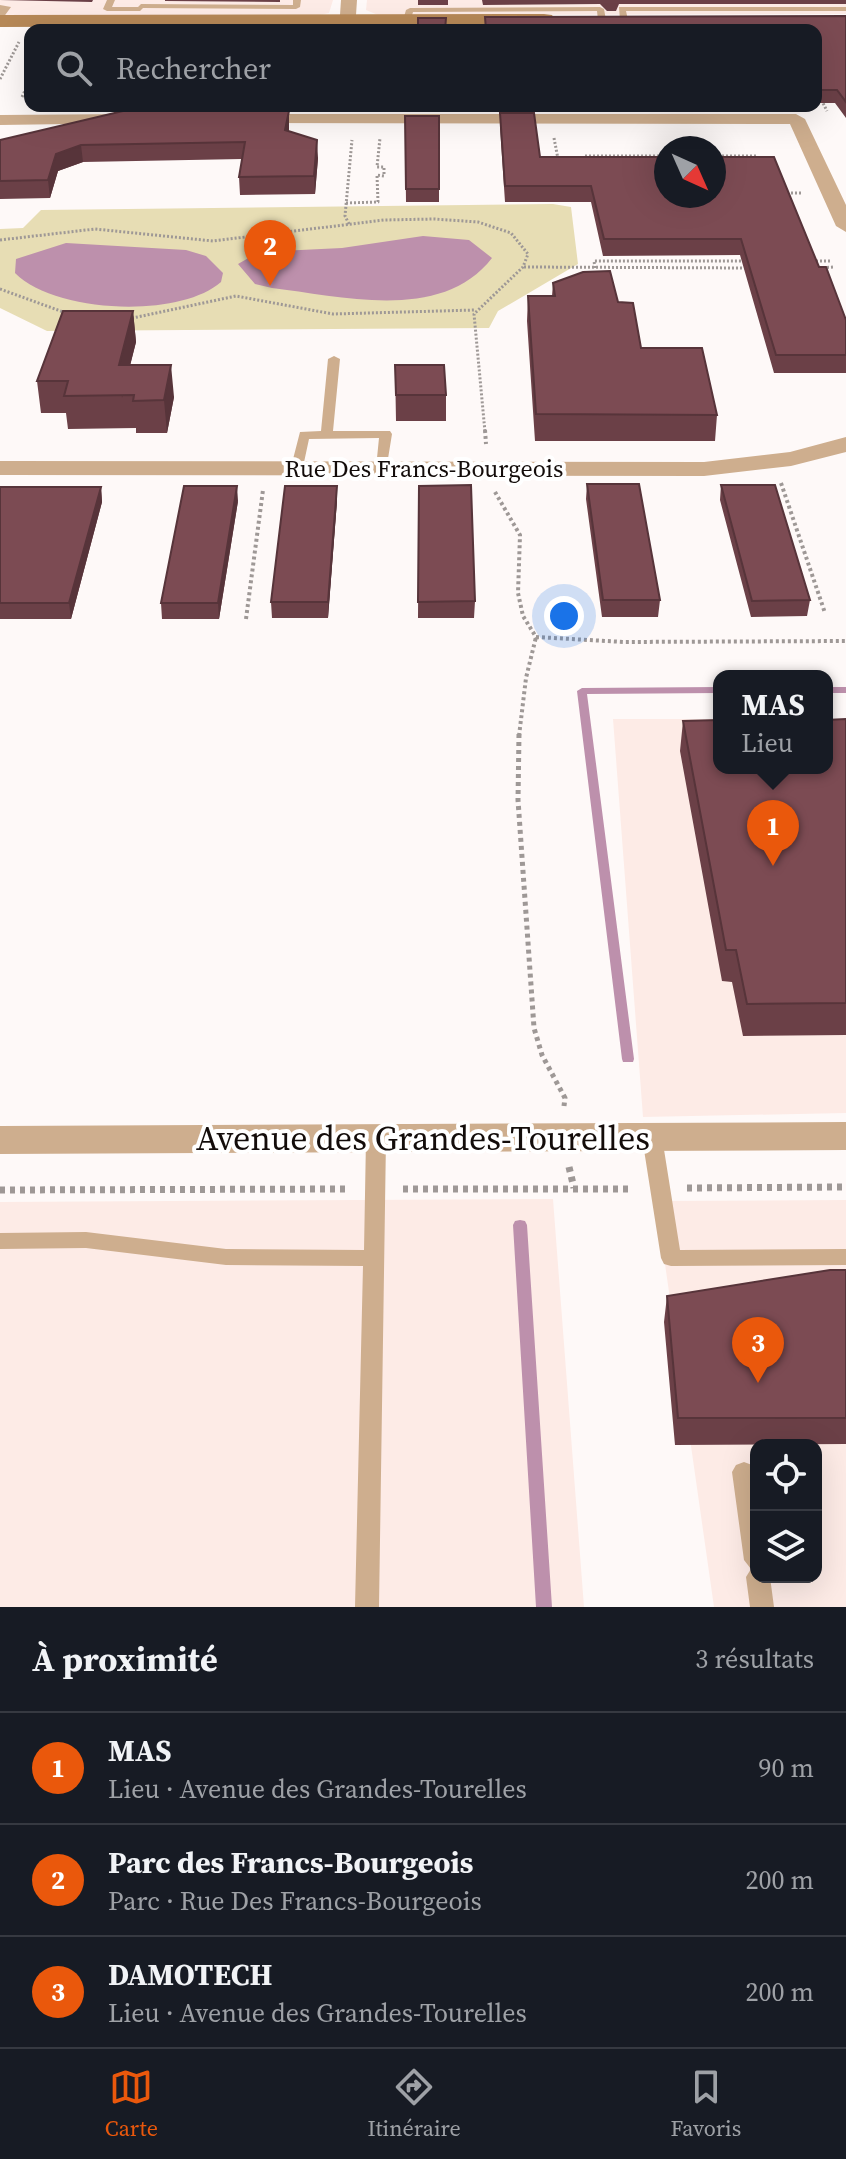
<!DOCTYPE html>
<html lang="fr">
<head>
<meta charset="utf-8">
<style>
  :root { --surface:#171b24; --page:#242831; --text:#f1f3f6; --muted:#9ea1a6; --line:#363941; --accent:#ea580c }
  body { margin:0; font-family:"Source Serif 4",serif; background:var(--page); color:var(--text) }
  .controls { position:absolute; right:24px; bottom:24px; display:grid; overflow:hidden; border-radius:16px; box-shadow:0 8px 32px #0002 }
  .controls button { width:72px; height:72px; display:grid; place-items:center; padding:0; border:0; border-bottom:2px solid var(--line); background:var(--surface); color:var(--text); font:40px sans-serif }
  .compass { position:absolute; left:654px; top:136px; width:72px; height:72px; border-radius:50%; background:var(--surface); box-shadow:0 8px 32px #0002; rotate:135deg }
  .you { position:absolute; left:564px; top:616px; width:28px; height:28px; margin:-20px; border:6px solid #fff; border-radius:50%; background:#1a73e8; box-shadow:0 0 0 12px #1a73e833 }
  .badge { display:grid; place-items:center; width:52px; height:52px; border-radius:50%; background:var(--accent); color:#fff; font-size:26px; font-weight:700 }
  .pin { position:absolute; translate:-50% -66px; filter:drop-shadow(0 2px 4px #0008) }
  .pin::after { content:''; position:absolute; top:42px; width:28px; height:24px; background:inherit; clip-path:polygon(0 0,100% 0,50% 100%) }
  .popup { position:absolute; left:713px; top:670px; width:120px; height:104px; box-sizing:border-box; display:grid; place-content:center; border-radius:16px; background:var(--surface); filter:drop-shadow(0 2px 6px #0005); font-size:26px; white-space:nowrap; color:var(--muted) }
  .popup b { font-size:30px; color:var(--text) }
  .popup::after { content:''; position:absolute; left:50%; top:100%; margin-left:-16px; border:16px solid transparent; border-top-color:var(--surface) }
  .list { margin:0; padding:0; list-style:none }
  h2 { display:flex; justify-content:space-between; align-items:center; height:104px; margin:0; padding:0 32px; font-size:34px }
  h2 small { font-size:26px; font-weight:400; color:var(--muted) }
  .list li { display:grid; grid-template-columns:52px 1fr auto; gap:24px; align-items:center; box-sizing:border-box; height:112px; padding:0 32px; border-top:2px solid var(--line) }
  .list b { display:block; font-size:30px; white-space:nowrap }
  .list p { margin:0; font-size:26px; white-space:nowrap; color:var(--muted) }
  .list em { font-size:26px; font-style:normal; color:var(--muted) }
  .icon { flex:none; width:44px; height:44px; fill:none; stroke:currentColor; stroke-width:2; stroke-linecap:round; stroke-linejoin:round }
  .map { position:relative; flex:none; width:846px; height:1607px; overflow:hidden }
  .search { position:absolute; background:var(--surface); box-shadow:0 8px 32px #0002; left:24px; right:24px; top:24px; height:88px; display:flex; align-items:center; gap:20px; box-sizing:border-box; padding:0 28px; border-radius:16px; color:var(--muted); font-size:30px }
  .sheet { height:440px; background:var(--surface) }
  nav { display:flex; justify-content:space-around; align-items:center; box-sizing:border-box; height:112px; border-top:2px solid var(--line); background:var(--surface); font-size:22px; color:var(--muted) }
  nav a { display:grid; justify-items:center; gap:4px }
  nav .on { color:var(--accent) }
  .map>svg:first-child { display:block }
  .built { fill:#fdebe6; fill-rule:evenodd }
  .green { fill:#e7ddb4 }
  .water { fill:#bd90ac }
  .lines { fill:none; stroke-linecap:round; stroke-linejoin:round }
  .stream { fill:#bd90ac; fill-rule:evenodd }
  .path-far3 { stroke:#9e9896; stroke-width:3; stroke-dasharray:2 2; stroke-linecap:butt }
  .path-far2 { stroke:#9e9896; stroke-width:4; stroke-dasharray:3 3; stroke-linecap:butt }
  .path-far1 { stroke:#9e9896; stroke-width:5; stroke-dasharray:4 4; stroke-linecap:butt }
  .path { stroke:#9e9896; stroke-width:7; stroke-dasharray:5 5; stroke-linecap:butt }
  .lane { fill:#ceae8e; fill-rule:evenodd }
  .street { fill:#ceae8e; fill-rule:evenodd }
  .secondary { fill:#b68857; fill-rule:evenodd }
  .wall { fill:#6b4047 }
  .shaded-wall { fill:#57343a }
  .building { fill:#7c4b53; stroke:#57343a; stroke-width:2 }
  .labels { text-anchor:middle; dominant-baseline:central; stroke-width:8; stroke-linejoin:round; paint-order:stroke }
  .far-street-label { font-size:24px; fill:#130c0a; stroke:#fff }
  .near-street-label { font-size:34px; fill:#130c0a; stroke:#fff }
</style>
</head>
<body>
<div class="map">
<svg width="846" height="1607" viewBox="0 0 846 1607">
  <rect width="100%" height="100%" fill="#fef9f8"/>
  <path class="built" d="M0,0H333L329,13L310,17L0,18Z
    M367,0H846V14L378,15L366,10Z
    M613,719H719V768H827V719H846V1113L643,1117Z
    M553,1199L584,1607H0V1202Z
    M846,1200V1607H714L656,1201ZM756,1445H816V1577H756Z"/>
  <path class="green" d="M553,204L571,207L578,264L498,311L489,328L47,331L0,308V229L23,228L41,210Z"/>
  <path class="water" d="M423,236L469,240L492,258C442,323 341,296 272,288L255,284L238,264L259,252L342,248Z
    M66,243L186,250L206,256L223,273L221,282C179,319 54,313 15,273L16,259Z"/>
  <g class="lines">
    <path class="stream" d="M719,687V693L587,694L634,1059L633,1062H623L622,1059L577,691L582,688Z
      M827,687H846V693H827Z
      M520,1220L525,1221L527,1225L552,1607H536L513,1225L515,1221Z"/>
    <path class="path-far3" d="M0,79L19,42
      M816,89L827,111
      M22,97L30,80
      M554,138L559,164
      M585,156H666
      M714,156H757
      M783,193H802
      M346,203L378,202L377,175L384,176V167H377L380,138
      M349,224L345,216L352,140
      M0,240L95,229L213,241L384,220L434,219L478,222L511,233L528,254L523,267L474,314L485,432
      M812,261H831
      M524,267L749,268
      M595,268L594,261H746
      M819,268L834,267
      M0,289L66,313
      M128,319L236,296L333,314L475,310"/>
    <path class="path-far2" d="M485,430L486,444
      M781,483L825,613
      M495,492L520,535L518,593L523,616L536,637L624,642L846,641
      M246,619L263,490
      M519,736L526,678L536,637"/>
    <path class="path-far1" d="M519,734L518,800L534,1028L542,1055L565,1098L564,1106"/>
    <path class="path" d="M569,1167L574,1188
      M687,1188L846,1187
      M403,1189H633
      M0,1190L349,1189"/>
    <path class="lane" d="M107,0H115L112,7H138L141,4L293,5V0H301L300,7L296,9L143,8L140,11H107L103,9Z
      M0,5L11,7L0,22Z
      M600,7L604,9L606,20L602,22L598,20L597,11L413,12L410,22L403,20L406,10L410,8Z
      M619,7H846V11H626L628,20L624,22L620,20Z
      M334,356L340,359L333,431H390L392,434L386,471L382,472L376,468L379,438L309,439L303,467L297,471L291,467L300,432L321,431L328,359Z
      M652,1130L659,1132L662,1137L680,1250L846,1249V1265L671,1266L664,1264L661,1258L642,1137L645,1132Z
      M376,1132L383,1134L386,1139L379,1607H355L363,1266L226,1265L86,1248L0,1249V1233L86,1232L226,1249L364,1250L366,1139L369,1134Z
      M744,1462L752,1465L756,1475V1577H770L774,1607H750L746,1577L751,1569L744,1560L732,1472L736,1465Z"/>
    <path class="street" d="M341,0H357L355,30H339Z
      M129,114L135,115V123L0,125V115Z
      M247,114H796L805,119L846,205V232L836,226L790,124L241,123L238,119Z
      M846,437V452L791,466L704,476L0,475V461L704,462L790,452Z
      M846,1122V1150L0,1154V1126Z"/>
    <path class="secondary" d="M544,14L552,15L555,20L552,25L0,27V15Z"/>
  </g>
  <path class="wall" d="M0,0H93L92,2Z
    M165,0H280V2L165,1Z
    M418,0H448V5H418Z
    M482,0H846V4H619L616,11H607L600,4L483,5Z
    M846,16V118L835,103H816V30H485V17Z
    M30,85V104H28L27,92Z
    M183,106H293L292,112H289V131L318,158L315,194L240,195L239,177L242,159L83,162L58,171L50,198L0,199V140L183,111Z
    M405,106H441L440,111L405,112Z
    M498,106H532L531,111H498Z
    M500,113L540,157L819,267L846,320V373H774L740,255L603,256L591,202H505L500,127Z
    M405,116H439V202H406Z
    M553,283L641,348L717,415L715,441H535L527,321L528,296H552Z
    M133,311L136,342L130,365L174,397L167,433H136V428L68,429L66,413H41L37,381Z
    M395,365L446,395V421H396Z
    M587,484L660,600L658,617H602L586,499Z
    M721,485L810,600L807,616L751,617L720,500Z
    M337,486V501L328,618H272L271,602Z
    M419,486L475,601L474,618H418Z
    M0,487H101L102,502L71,619H0Z
    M238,501L219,619H162L161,603Z
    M846,719V1035L743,1036L732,982L722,981L680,751L683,721Z
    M846,1270V1444L675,1445L664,1322L667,1296Z"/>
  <path class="shaded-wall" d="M289,111V128L286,147L285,130Z
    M317,140L318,158L315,194L314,176Z
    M81,145L83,162L58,171L50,198L48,180L56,154Z
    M133,311L136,342L122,398L119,365Z
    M171,365L174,397L167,433L164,400Z
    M237,486L238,501L219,619L218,603Z
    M337,486V501L328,618V602Z
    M101,487L102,502L71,619L69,603Z"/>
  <path class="building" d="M846,16V102L837,90H816V30H486L485,17Z
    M418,18H446L445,30H418Z
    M123,111H289L285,130L317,140L314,176L239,177L245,142L81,145L56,154L48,180L0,181V140Z
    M500,113H534L540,157H666V196H714V157H774L819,267H826L846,320V355H776L741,239H604L591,186H505Z
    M405,116H439V189H406Z
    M610,271L618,302L633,303L641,348H702L717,415L536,414L528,296H555L553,283L583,272Z
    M63,311H133L119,365H171L164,400L133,401L134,395L64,396L68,381H37Z
    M395,365H444L446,395H396Z
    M587,484H639L660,600H603Z
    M471,485L475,601L418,602L419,486Z
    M721,485H775L810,600L752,601Z
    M184,486H237L218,603H161Z
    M285,486H337L328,602H271Z
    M0,487H101L69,603H0Z
    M846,719V1003L747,1004L736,950H726L683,721L719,720V768H827V720Z
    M830,1270H846V1418H678L667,1296Z"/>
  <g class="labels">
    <g class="far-street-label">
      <text x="424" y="468">Rue Des Francs-Bourgeois</text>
    </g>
    <g class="near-street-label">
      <text x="423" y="1138">Avenue des Grandes-Tourelles</text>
    </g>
  </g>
</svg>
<div class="controls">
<button><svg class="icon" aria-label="locate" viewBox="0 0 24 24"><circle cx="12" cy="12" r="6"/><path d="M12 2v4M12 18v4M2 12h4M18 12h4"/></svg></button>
<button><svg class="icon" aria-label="layers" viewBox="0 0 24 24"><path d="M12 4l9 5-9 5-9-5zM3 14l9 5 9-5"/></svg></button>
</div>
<svg class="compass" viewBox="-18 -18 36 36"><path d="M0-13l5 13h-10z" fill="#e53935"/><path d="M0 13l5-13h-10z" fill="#9ea1a6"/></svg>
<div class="you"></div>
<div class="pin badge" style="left:773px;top:866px">1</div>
<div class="popup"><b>MAS</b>Lieu</div>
<div class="pin badge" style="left:270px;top:286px">2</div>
<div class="pin badge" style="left:758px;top:1383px">3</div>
<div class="search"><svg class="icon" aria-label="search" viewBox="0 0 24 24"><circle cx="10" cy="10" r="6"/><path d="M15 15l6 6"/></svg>Rechercher</div>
</div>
<section class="sheet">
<h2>À proximité<small>3 résultats</small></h2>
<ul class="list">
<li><span class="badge">1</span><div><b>MAS</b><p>Lieu · Avenue des Grandes-Tourelles</p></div><em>90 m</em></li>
<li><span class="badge">2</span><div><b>Parc des Francs-Bourgeois</b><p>Parc · Rue Des Francs-Bourgeois</p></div><em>200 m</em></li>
<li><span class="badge">3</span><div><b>DAMOTECH</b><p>Lieu · Avenue des Grandes-Tourelles</p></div><em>200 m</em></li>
</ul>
</section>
<nav>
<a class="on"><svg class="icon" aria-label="map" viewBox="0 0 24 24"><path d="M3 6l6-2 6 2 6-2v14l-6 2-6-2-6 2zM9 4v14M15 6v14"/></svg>Carte</a>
<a><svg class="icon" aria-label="directions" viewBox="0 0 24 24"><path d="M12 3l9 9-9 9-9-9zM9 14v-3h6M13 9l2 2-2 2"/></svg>Itinéraire</a>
<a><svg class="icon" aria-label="saved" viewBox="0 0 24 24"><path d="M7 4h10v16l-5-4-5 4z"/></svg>Favoris</a>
</nav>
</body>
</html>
